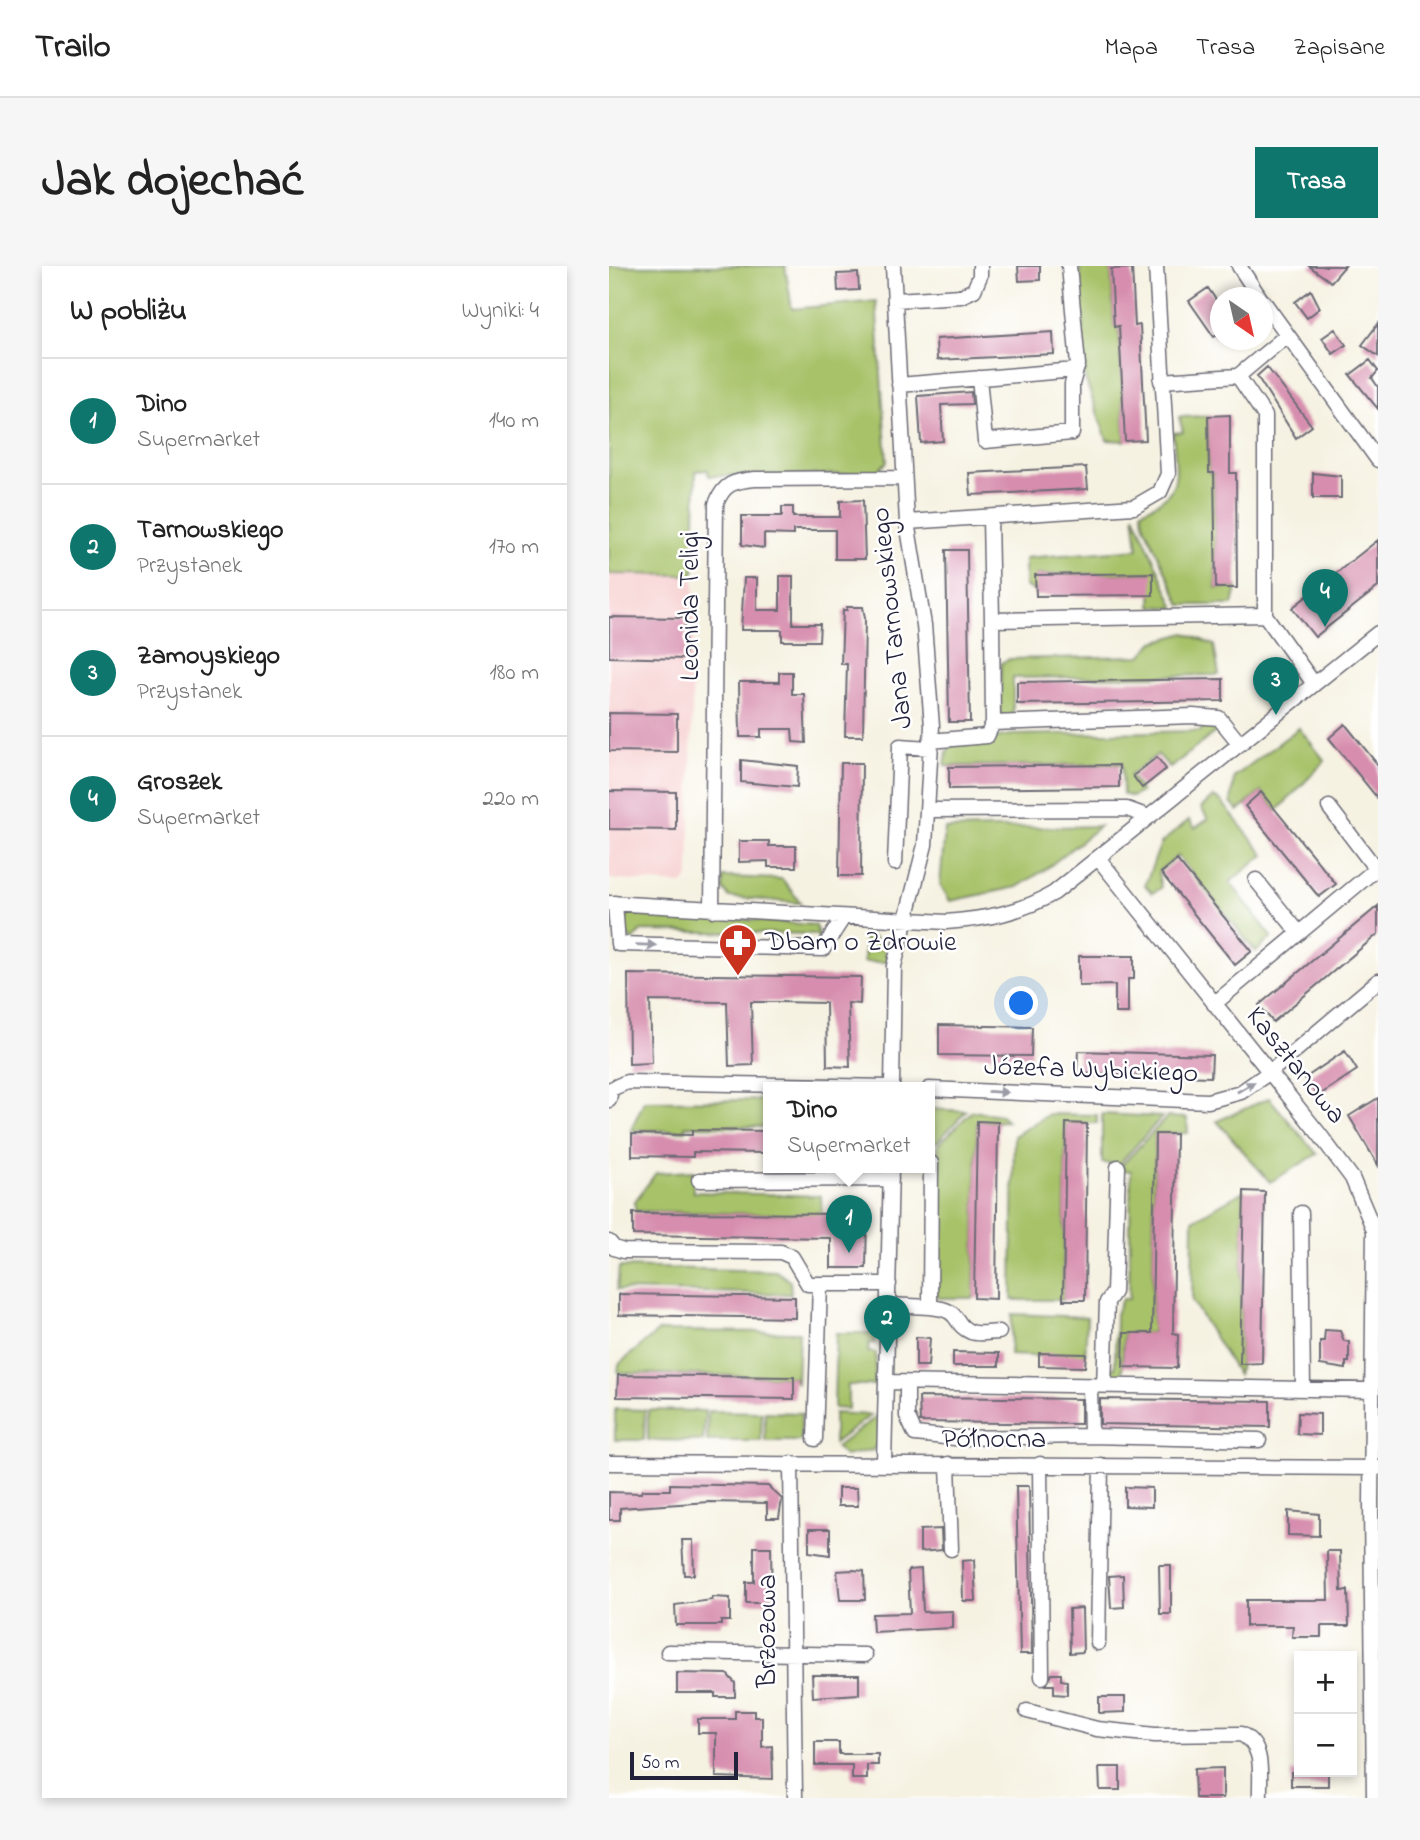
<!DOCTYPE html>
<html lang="pl">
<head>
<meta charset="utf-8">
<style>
  :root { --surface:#fff; --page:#f6f6f6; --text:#222; --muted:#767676; --line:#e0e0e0; --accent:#0f766e }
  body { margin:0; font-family:"Indie Flower",sans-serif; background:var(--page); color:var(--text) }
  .controls { position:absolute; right:21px; bottom:21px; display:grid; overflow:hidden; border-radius:0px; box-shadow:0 4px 10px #0003 }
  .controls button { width:63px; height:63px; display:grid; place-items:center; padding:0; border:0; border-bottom:2px solid var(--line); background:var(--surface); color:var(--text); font:35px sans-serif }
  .compass { position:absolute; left:601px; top:21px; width:63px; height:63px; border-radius:50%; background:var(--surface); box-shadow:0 4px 10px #0003; rotate:146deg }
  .scale { position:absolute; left:21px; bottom:18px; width:108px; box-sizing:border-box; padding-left:7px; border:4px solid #22223b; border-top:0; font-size:19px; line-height:24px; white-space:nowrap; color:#22223b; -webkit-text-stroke:5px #fff; paint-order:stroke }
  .you { position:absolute; left:413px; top:738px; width:24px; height:24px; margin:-18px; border:5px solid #fff; border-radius:50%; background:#1a73e8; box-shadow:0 0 0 10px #1a73e833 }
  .badge { display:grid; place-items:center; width:46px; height:46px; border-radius:50%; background:var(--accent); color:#fff; font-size:23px; font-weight:700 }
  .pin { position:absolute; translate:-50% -58px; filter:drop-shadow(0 2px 4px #0008) }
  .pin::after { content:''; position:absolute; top:37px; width:24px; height:21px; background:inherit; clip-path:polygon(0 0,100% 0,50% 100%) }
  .popup { position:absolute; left:154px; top:816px; width:172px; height:91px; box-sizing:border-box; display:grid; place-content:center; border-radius:0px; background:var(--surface); filter:drop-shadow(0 2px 5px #0005); font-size:23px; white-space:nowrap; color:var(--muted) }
  .popup b { font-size:26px; color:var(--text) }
  .popup::after { content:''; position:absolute; left:50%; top:100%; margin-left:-14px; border:14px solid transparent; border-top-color:var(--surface) }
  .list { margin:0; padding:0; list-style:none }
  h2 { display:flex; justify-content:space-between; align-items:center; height:91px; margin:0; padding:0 28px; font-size:30px }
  h2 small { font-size:23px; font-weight:400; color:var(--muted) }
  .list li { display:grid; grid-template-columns:46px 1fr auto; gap:21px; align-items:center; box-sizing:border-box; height:126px; padding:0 28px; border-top:2px solid var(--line) }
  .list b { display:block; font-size:26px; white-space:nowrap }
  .list p { margin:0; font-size:23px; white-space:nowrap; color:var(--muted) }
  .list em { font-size:23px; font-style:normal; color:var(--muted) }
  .map { position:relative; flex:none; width:769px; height:1532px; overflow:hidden; border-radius:0px }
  header { display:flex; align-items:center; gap:42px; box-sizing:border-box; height:98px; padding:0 35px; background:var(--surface); border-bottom:2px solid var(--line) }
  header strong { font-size:33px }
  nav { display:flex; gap:38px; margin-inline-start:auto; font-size:24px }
  .intro { display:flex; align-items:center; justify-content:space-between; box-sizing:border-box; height:168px; padding:0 42px }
  h1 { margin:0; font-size:49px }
  .button { padding:18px 32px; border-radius:0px; background:var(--accent); color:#fff; font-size:24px; font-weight:700 }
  main { display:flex; gap:42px; padding:0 42px }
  aside { flex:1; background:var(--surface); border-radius:0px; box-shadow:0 4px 10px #0003 }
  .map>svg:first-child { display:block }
  .built { fill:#f7d0d0 }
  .green { fill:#a7c269; stroke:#647252; stroke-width:2 }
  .building { fill:#d78eae }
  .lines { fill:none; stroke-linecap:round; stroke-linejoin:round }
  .minor-casing { stroke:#6c6b75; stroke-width:17 }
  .minor { stroke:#fff; stroke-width:14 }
  .oneway { fill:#9c9ca7 }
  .labels { text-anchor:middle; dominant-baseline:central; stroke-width:5; stroke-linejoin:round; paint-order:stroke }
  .street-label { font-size:28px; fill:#22223b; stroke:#fff }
  .poi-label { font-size:28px; fill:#22223b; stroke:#fff; text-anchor:start }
</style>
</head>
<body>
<header>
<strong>Trailo</strong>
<nav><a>Mapa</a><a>Trasa</a><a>Zapisane</a></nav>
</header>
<div class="intro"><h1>Jak dojechać</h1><a class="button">Trasa</a></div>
<main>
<aside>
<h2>W pobliżu<small>Wyniki: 4</small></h2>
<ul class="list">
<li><span class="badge">1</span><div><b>Dino</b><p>Supermarket</p></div><em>140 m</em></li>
<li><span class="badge">2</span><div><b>Tarnowskiego</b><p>Przystanek</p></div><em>170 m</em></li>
<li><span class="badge">3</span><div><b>Zamoyskiego</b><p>Przystanek</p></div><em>180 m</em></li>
<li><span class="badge">4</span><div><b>Groszek</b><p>Supermarket</p></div><em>220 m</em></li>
</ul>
</aside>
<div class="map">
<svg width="769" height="1532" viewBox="0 0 769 1532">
  <rect width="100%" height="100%" fill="#fff"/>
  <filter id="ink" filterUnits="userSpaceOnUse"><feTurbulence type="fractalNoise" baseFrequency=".0143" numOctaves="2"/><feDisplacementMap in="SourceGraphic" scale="14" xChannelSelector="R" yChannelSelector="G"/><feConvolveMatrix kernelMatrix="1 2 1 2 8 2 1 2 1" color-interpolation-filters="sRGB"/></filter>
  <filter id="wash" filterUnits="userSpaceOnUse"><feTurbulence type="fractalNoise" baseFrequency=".00686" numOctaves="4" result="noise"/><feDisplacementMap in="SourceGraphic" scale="28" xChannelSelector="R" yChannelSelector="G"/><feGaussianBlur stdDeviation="1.57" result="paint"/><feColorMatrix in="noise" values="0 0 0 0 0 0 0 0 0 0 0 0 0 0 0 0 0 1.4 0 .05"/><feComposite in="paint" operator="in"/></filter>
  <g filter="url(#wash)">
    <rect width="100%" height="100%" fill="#f6f2e2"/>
    <path class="built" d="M87,205L80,611L73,618L0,613V214Z"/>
    <path class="green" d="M0,0H176L183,43L267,35L278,196L265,208L100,210L99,204L87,205L85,309L0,308Z
      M471,0L502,3L505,60H510L516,175L498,174L476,112Z
      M599,150L600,207H605L607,322H628L624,339H572L535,259L532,245C576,228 567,208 564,167L574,166L570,151Z
      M525,248L566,342L542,340L543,307L427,309V326L416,320V292L529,283Z
      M576,367L605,379L610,409L404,412V450L399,452L391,447L392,397L401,393L532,390L545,376Z
      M594,458L604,459L609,464L561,502L549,488L521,509L532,526L523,531L514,528L513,498L336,500L338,485L344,479L402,469L592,465Z
      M690,462L716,495L668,545L652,526L629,545L622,537L625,511Z
      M604,531L612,535L655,589L621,616L663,671L647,686L569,590L549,606L552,622L543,627L536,619L552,577L580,554L586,562L599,553L592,542Z
      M491,560L437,603L408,621L341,635L331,618L336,563Z
      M114,611L173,613L192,637L120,631L114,623Z
      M22,645L206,659L212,675L206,668L32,665L24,674L13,665V657Z
      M256,665L273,678L280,696H255Z
      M660,832L708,888L661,916L608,855Z
      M159,834V861L76,860V865L22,864L35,835Z
      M321,843L357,845L328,876L321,875Z
      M363,845L392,849L398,855L368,856L365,1032H328L329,879Z
      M440,848L488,849V857L457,858L454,1034H403L405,870Z
      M493,848L553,851L510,898L493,897Z
      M558,851L578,852L579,867L546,868L543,1067H515L513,1108H501V1103L506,1102L507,1048L513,1033H520L522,905L511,904L512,900Z
      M84,905V926L212,930L213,949L26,945V935L47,907Z
      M635,925L631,1098L629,1109L583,1035L584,954Z
      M10,1001L167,1005L181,1015L182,1028L8,1024Z
      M403,1048L478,1051L476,1092L401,1089Z
      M50,1065L190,1066L188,1118L186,1111L9,1107L10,1098Z
      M227,1067H266V1077H260L259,1086L267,1087L266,1119H239V1143L225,1142Z
      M6,1143L36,1144L35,1174H6Z
      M39,1144L96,1145L94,1175L39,1174Z
      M99,1145L153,1146L152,1175H98Z
      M156,1146L192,1147V1175H156Z
      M225,1147L262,1149L225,1177Z
      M270,1149V1175L264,1184L236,1190L227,1181Z"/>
    <g id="blocks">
      <path class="building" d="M409,0H431V14L410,15Z
        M700,0H736L722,16Z
        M523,2L526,60L531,59L537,174L516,175L510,60L505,61L502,3Z
        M249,7L250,24L229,25L228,8Z
        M599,22L612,41V67L605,71L580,35Z
        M702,24L711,42L698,52L686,36Z
        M769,58V90L753,79Z
        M726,63L737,79L724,88L713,72Z
        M444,66L445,88L328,94L327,73Z
        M761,94L769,105L763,112L769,121V143L741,109Z
        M658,101L703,160L687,172L648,110Z
        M362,126L363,138L332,139L334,175L312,177L309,130Z
        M621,149V207H627L628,322H607L605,207H600L599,150Z
        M477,201L479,223L362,229L360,207Z
        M704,207L732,210V232H704Z
        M254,234L256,293H226V264H184V269L155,268V282L133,279V250H173V241H184V251H231V235Z
        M769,274V321L706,371L683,342Z
        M337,284H358L361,456H340Z
        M544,307V329L427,330L426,309Z
        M171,310H184V358H211L210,375H173V364H132L135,312H148V344H171Z
        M238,341H254L256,352L254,470H236L238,398H232L234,344H238Z
        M0,351L76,352V393L0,391Z
        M170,406H183V428H195L197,477L184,476L183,463H152V471H131L130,416H170Z
        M614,413V435L408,438V416Z
        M0,447L68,448V486L0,485Z
        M736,458L769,499V533L720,472Z
        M548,491L557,503L533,522L524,510Z
        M132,494L189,500L188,521L132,516Z
        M232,497H253L252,610H230Z
        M510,499V521L340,523V501Z
        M0,525L67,526V564L0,563Z
        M652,526L727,618L710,631L636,540Z
        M130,575H160V580H187V601H159V595L130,596Z
        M568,594L643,685L626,699L552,607Z
        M769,640V668L664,756L650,739Z
        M470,690H525V713H519V747H506V719L470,720Z
        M19,708L252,711L251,738L239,737L241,801L218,800L217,737L169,736H142L144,799L120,800L118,736L41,735L43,797L20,798Z
        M330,759L423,761L422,790L330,789Z
        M469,785L603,789L602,811L468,807Z
        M736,785L748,804L709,830L696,812Z
        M769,832V899L740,850Z
        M368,855L389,856L387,1033L365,1032Z
        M457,857L478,858L476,1034H454Z
        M83,864L159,865V887L84,886V891L23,890V868L83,869Z
        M546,868H567L564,1067L569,1068L568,1102L514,1101L515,1067H543Z
        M635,925L656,926L653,1097L631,1098Z
        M24,947L258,948L257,1002H222V972L24,969Z
        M10,1028L186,1031V1052L10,1049Z
        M716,1064L731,1065L735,1075L740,1076V1096H737V1103L711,1099V1075H715Z
        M307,1071L321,1072L319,1100H307Z
        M344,1086L390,1087V1100H344Z
        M430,1087L477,1088L476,1101L430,1100Z
        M9,1109L185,1111V1133L8,1131Z
        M310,1131L472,1133V1158L311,1156Z
        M491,1133L661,1135V1161L491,1158Z
        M689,1147L711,1148V1169L688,1168Z
        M61,1218L159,1220L173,1233L170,1252H158V1237L100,1236L11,1242V1254H0V1226L32,1227L33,1224H61Z
        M407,1220H420L423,1388H411Z
        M516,1221L543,1222V1241L516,1240Z
        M229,1222H248L249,1240H229Z
        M679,1245L710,1248V1270L679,1269Z
        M200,1263H221V1289L200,1286Z
        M332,1263L333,1284L311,1286V1264Z
        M73,1274H84L85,1309H75Z
        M145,1281H162L163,1337H137V1316H145Z
        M718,1285H731L732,1325L739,1324L740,1360H712V1371H683L684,1360H637V1334H719Z
        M365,1294L367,1335H354L353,1295Z
        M550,1299H562V1348H551Z
        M312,1303L314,1346L344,1345V1362L264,1366L263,1348L301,1347L299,1304Z
        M244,1304L255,1305L256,1334H231L228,1305Z
        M514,1309L515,1341L502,1342L500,1310Z
        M103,1331L121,1332V1355H112V1359H67L66,1339L103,1334Z
        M473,1342L474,1386L461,1387L460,1343Z
        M68,1407L118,1408L126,1417V1431H106V1427H68Z
        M443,1408H452V1414L458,1415V1429L445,1428V1419H437Z
        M203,1409H250V1428L204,1431Z
        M490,1431H516V1446L490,1447Z
        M126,1445H145V1451H153V1481L163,1480L164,1513L107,1511V1467H89V1453H126Z
        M206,1476H230V1488H269V1499H258V1513H243V1499H206Z
        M490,1501H511V1524H491Z
        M614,1502V1532H586L585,1503Z
        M682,1506H719V1520H682Z"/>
    </g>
  </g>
  <g filter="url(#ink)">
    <use href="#blocks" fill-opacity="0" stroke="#6c6b75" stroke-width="2"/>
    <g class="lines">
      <defs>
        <path id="minor" d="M630,0L651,32
          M287,34L352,30L365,24L371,10V0
          M654,35L769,194
          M629,110L656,150V349L705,418
          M370,112L376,175L463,167V118L467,104
          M552,115L629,110L677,70
          M290,119L467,104L469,99L460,0
          M381,251L383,354
          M298,256L525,241L551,226L559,208L547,0
          M384,457L584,450L610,452L631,478
          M321,475L378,470L384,457L383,354L656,349
          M320,544L518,543L540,551
          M489,592L711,869L743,912L765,964L762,1237L765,1532
          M286,597L291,480L320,482
          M647,614L690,667
          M0,637L337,656C376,653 411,647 445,627L769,367
          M6,637L9,678L214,683L234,652
          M103,644L107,238C115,217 125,215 146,213L295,212
          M605,738L767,603L720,541
          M283,821L285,700L316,579L323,460L315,359L298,256L284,0
          M320,823L599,835L632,826L661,806L769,715
          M0,834L2,823L18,816L280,821
          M90,914L282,913
          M692,947L694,1123
          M0,976L5,982L14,985L172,986L183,991L199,1018H280
          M279,1039L321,1041L322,897
          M321,1041C355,1044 342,1058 362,1066C369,1069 382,1066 390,1066
          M277,1116L763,1124
          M298,1117V1150L306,1168L346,1172L482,1170
          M481,1120L482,1170L650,1174
          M495,1120L498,1036L505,1026L509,901
          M206,1173L211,1018
          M0,1197L769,1202
          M182,1197L186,1532
          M275,1198L282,901
          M339,1198L342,1283
          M431,1198L433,1411
          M489,1377L492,1199
          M59,1386L256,1389
          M418,1445L488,1463L546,1469L632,1468C657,1481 650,1508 651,1532"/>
      </defs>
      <use href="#minor" class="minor-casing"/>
      <use href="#minor" class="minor"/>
    </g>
    <defs><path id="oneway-solid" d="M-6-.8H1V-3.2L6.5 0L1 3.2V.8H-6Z" transform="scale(1.75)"/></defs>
    <g class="oneway">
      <use href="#oneway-solid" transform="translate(37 679) rotate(2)"/>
      <use href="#oneway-solid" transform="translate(637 821) rotate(-30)"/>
      <use href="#oneway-solid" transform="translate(389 826) rotate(3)"/>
    </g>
  </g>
  <defs>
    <symbol id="pharmacy-pin" viewBox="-11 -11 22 30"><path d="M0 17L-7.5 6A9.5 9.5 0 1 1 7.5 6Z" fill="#c8321e" stroke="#fff"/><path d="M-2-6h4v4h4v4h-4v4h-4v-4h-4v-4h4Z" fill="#fff"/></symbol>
  </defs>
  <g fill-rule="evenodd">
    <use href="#pharmacy-pin" x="107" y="655" width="44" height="60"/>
  </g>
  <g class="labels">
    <g class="street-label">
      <text transform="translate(82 340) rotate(-90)">Leonida Teligi</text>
      <text transform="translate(284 352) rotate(-96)">Jana Tarnowskiego</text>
      <text transform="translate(686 800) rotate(51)">Kasztanowa</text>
      <text transform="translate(482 805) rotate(2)">Józefa Wybickiego</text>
      <text x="385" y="1174">Północna</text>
      <text transform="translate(159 1365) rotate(-90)">Brzozowa</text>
    </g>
    <g class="poi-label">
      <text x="156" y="677">Dbam o Zdrowie</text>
    </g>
  </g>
</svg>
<div class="controls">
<button>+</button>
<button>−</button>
</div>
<svg class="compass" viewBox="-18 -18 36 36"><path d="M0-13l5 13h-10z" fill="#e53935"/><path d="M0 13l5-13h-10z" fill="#767676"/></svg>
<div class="scale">50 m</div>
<div class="you"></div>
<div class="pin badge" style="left:240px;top:987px">1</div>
<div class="popup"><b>Dino</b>Supermarket</div>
<div class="pin badge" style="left:278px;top:1087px">2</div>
<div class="pin badge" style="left:667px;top:449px">3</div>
<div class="pin badge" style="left:716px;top:361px">4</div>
</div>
</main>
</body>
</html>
